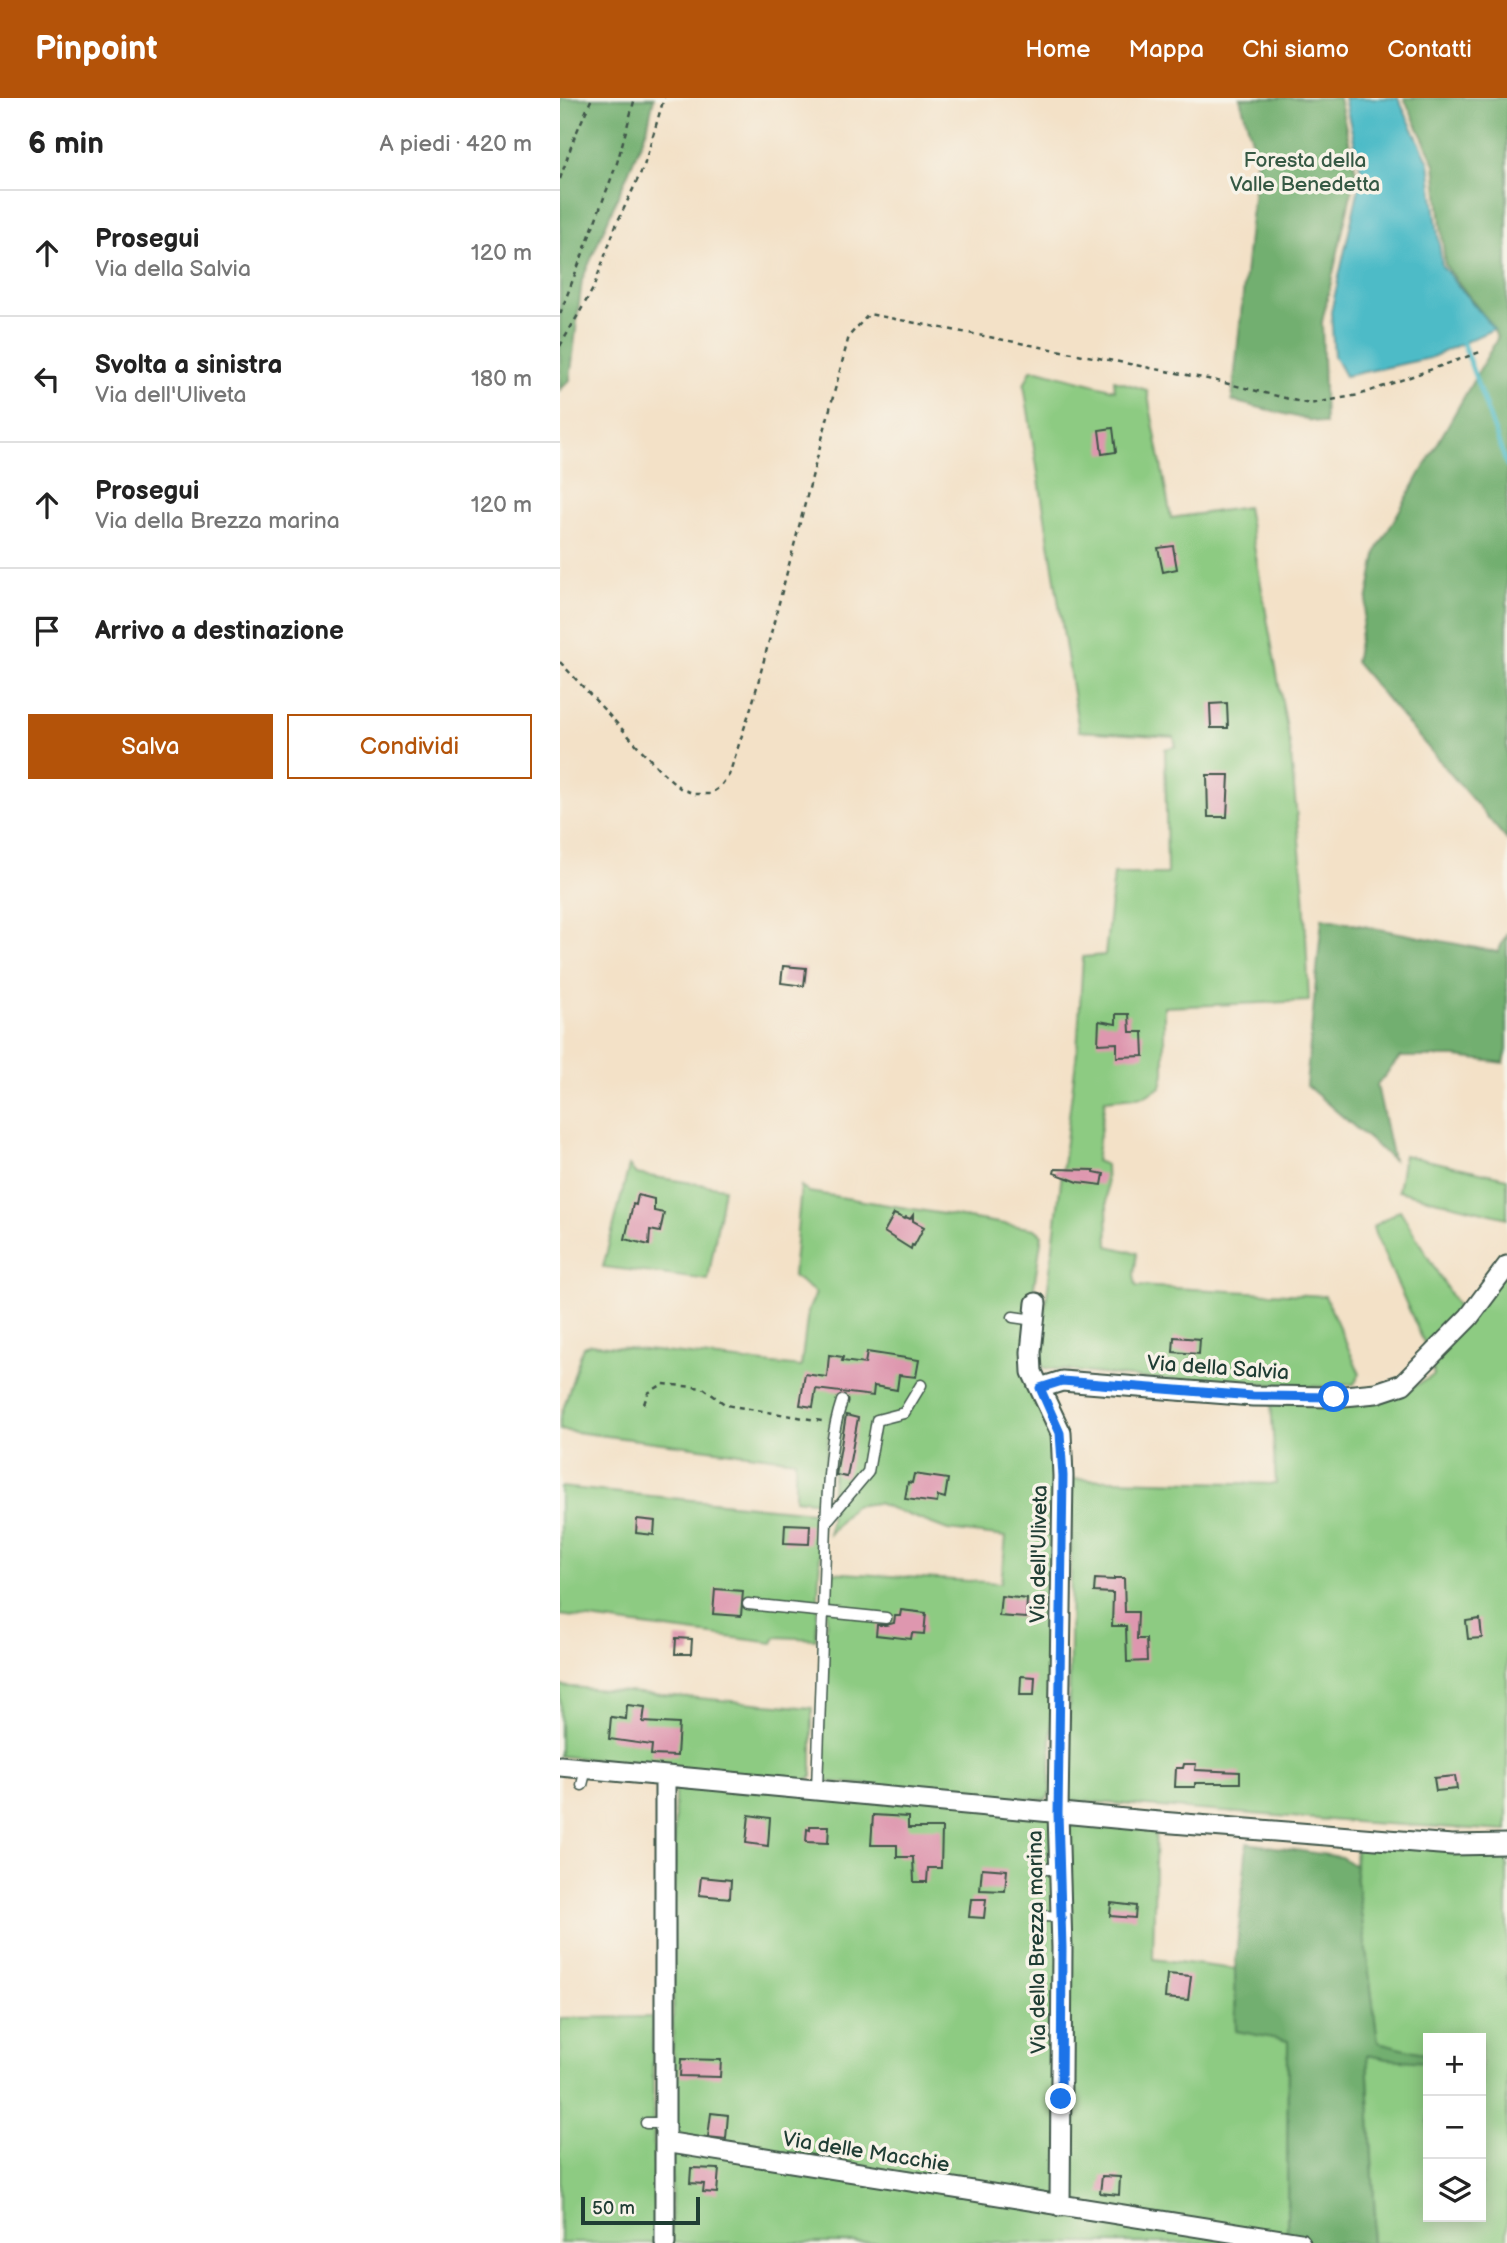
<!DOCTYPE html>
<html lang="it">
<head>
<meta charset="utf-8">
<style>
  :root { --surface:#fff; --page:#f6f6f6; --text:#222; --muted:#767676; --line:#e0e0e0; --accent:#b45309 }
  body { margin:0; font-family:"Balsamiq Sans",sans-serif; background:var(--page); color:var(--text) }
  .controls { position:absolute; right:21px; bottom:21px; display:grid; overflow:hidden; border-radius:0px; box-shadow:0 4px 18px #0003 }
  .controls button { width:63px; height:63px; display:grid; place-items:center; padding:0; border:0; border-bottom:2px solid var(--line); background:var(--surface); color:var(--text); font:35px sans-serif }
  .scale { position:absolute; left:21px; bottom:18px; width:119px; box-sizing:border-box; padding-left:7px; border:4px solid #1f3d34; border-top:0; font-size:19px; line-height:24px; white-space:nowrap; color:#1f3d34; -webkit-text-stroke:5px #f7f3e8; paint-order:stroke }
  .stop { position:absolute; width:21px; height:21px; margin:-16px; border:5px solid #1a73e8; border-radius:50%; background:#fff }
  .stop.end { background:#1a73e8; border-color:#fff; box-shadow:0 2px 7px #0008 }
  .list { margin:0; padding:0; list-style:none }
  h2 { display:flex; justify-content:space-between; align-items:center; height:91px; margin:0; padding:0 28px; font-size:30px }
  h2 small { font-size:23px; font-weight:400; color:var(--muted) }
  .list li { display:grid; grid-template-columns:46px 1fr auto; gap:21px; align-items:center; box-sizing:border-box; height:126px; padding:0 28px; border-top:2px solid var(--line) }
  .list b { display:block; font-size:26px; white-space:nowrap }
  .list p { margin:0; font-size:23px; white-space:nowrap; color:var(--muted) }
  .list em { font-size:23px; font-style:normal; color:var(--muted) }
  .actions { display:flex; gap:14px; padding:21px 28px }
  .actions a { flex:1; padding:16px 0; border:2px solid var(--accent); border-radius:0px; text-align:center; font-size:24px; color:var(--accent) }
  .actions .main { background:var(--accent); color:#fff }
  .icon { flex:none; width:38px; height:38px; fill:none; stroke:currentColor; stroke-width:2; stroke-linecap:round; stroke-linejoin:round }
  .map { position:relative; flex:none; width:947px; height:2145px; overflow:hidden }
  header { display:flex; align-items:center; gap:42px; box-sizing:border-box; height:98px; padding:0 35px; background:var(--accent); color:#fff }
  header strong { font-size:33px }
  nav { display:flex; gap:38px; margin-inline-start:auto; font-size:24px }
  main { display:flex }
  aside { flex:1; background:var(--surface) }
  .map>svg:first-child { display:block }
  .green { fill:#8dcb82; stroke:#56845b; stroke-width:2; fill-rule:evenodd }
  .forest { fill:#72af70; stroke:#487652; stroke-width:2 }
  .water { fill:#4ebbc7; stroke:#367c7e; stroke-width:2 }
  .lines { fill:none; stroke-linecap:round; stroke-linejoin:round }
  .stream { stroke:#4ebbc7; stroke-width:4.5 }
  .building { fill:#de97af }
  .service-casing { stroke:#3f564a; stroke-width:13 }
  .minor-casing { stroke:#3f564a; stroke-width:23 }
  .path { stroke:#3f564a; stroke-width:2.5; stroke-dasharray:5 5; stroke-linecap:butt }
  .service { stroke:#fff; stroke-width:10 }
  .minor { stroke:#fff; stroke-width:19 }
  .route { stroke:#1a73e8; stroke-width:9 }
  .labels { text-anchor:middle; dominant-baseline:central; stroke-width:7; stroke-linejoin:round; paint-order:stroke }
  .park-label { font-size:21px; fill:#355944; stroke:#f7f3e8 }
  .street-label { font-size:21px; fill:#1f3d34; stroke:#f7f3e8 }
</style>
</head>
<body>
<header>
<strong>Pinpoint</strong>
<nav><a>Home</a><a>Mappa</a><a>Chi siamo</a><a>Contatti</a></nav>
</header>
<main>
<aside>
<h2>6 min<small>A piedi · 420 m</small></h2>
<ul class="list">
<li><svg class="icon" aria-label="ahead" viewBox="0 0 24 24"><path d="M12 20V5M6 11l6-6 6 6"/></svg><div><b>Prosegui</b><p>Via della Salvia</p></div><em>120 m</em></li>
<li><svg class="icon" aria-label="left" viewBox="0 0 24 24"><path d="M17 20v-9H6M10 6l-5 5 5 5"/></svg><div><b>Svolta a sinistra</b><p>Via dell'Uliveta</p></div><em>180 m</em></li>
<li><svg class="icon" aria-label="ahead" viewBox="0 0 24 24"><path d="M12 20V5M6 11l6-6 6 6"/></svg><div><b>Prosegui</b><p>Via della Brezza marina</p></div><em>120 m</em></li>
<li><svg class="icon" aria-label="arrive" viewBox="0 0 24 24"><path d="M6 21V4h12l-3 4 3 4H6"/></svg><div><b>Arrivo a destinazione</b></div></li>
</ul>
<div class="actions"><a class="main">Salva</a><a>Condividi</a></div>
</aside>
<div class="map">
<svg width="947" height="2145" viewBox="0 0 947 2145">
  <rect width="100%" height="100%" fill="#f7f3e8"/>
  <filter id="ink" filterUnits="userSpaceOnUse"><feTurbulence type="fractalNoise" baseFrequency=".0143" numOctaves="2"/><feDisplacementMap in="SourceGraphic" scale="14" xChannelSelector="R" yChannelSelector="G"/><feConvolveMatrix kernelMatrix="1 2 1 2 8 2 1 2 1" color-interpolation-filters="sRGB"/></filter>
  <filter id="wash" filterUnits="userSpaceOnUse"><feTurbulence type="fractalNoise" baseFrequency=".00686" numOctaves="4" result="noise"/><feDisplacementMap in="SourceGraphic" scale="28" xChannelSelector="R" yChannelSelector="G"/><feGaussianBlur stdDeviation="1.57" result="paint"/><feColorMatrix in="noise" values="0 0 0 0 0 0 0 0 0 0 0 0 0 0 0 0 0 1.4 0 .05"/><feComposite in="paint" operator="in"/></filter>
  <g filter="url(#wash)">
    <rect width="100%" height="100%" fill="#f3e1c7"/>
    <path class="green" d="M471,272H478L555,292L554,282L587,292L611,420L687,409L730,648L744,794L749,903L604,909V975L601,989L585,998L545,1002L536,1063L546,1067L548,1148L577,1155L574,1177L576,1188L765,1198L800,1276L794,1286L765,1289L590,1281L484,1270L481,1265L480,1254L517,953L523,859L545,857L554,776H607L605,651L616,648L614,639L519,633L464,287Z
      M844,1057L947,1080V1120L838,1093Z
      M69,1068L76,1076L164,1090L148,1182L43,1169Z
      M241,1088L249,1094L475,1131L482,1137L466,1239L496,1334L490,1695L486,1702L261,1683L268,1474L441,1485L446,1439L388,1432L317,1405L293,1408L269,1436L277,1317H271L261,1404L235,1401V1362L0,1332V1321L23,1249L30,1246L241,1269L248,1213L256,1195L233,1178Z
      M840,1112L905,1221L947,1162V1733L808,1725L508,1702L512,1381L716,1386L711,1304L848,1292L874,1277L870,1258L815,1136L813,1129Z
      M0,1389L262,1415L256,1541L216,1539L213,1545L0,1517Z
      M0,1588L252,1610V1679L246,1682L0,1658Z
      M115,1680L596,1719L593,1861L675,1871L676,1933L728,1942L727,2132L714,2145H111Z
      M796,1746L947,1753V2145H810L815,2122L807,1956L827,1961L863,1955L818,1945L795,1768ZM868,1940H921V2119H868Z
      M92,1919L95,2145H0V1920Z"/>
    <path class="forest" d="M0,0H94L87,31L22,182L10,282L0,292Z
      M680,0H779L796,74L762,224L765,326L672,303L697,60Z
      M844,0H947V742L795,564L817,452L937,241L934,231L885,167L875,66Z
      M762,820L938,854L947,835V952L944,965L896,959H840L817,987L833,1062L746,987Z
      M687,1745L781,1759L795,1768L818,1944L863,1955L866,1964L827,1961L807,1957L815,2122L810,2145H714L727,2132L728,1943L676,1933L675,1871Z"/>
    <path class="water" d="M784,0H838L869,64L882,168L934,231L870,260L785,278L774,258L771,214L802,76Z"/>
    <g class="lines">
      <path class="stream" d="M903,245L947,368"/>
    </g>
    <g id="blocks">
      <path class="building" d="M553,330L556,354L542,356L539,332Z
        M613,448L617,471L603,474L598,450Z
        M667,605L668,630H651L650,606Z
        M647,677H669L667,719H648Z
        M223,868L246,870L244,888L221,885Z
        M556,916H569L570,934H583L584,958L557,959V945L538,946L539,923L556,926Z
        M495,1071L534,1072V1074L544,1076L542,1087L518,1084L494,1075Z
        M78,1097L94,1101V1113L104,1115L100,1134L90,1132L89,1147L65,1141L73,1106L76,1107Z
        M334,1116L345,1121L346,1119L350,1121L353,1117V1123L364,1129L354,1148L352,1147L351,1151L324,1134Z
        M614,1239L640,1241L639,1256L613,1254Z
        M307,1254L359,1262L356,1279L339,1277L337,1292L314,1288L313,1298L256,1291L253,1309L240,1307L245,1276L267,1279L269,1257L283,1259L282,1263L305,1266Z
        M286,1317L298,1320L287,1379L276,1377Z
        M354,1376L388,1381L385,1400L378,1398L377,1405L345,1401L348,1384L352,1385Z
        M77,1421L95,1423L94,1437L76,1435Z
        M225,1426L250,1427L249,1446L224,1445Z
        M554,1480H564L565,1514H578L577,1541H586L587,1563L567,1564L566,1528H552L553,1495L534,1494L535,1481L554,1482Z
        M155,1491L183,1493L181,1518L153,1516Z
        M441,1498L467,1501L466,1520L439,1518Z
        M341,1512L366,1515L364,1536L352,1535L351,1541L316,1537L317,1527H326L334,1525L335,1518H340Z
        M920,1521L922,1540L908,1541L906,1523Z
        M116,1540L132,1541L131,1556H115Z
        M461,1578L475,1579L474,1597H460Z
        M67,1607L85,1609L83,1624L119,1626L117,1658L91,1657L92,1647L49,1641L51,1619L66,1621Z
        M624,1666H636L635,1672L680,1674V1685H635V1689H615L616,1670H623Z
        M895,1678L897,1691L876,1693L874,1680Z
        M189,1717L210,1720L208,1748L186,1745Z
        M313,1717L348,1719V1730H382L381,1770H368L367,1784H354L353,1759H337V1747H311Z
        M250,1728H269L268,1745L246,1744L247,1731L250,1732Z
        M422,1770L447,1772L445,1793L420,1792Z
        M141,1779L171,1782L170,1800L139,1797Z
        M411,1801H426L424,1820L409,1819Z
        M551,1805L576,1808L575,1820L550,1818Z
        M607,1876L631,1878L628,1902L605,1900Z
        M121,1961L161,1962L160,1979L120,1978Z
        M151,2015L168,2017L166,2041L148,2039Z
        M131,2070L159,2071L157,2095L143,2094L144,2086L130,2085Z
        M542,2078L560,2079L559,2097L540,2095Z"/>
    </g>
  </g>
  <g filter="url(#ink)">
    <use href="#blocks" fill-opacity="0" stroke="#3f564a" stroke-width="2"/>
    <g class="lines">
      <defs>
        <path id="service" d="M453,1219L474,1222
          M266,1423C269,1383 269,1341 282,1303
          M188,1506L326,1520
          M22,1687L26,1671
          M257,1691L266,1424L308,1374L317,1322L344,1315L361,1287
          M483,1771H500
          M484,1818L501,1819
          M86,2025H105"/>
        <path id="minor" d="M476,1205L471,1254L472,1274L501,1335L503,1378L498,1715L502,1850L500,2108
          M480,1290L502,1283L693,1298L774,1299L816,1295L843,1286L909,1219L947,1168
          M0,1668L587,1723L892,1747L947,1746
          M105,1678V2145
          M105,2044L740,2145"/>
      </defs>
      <use href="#service" class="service-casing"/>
      <use href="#minor" class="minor-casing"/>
      <path class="path" d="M0,81L14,40L32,0
        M0,216L57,65L75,0
        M0,248L33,191L56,127L84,68L104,0
        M0,564L100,672L120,690L134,696H150L160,689L169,677L194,600L289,238L309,216L653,282L749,306L799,297L923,253
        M84,1306L88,1295L103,1286L143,1290L166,1307L262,1323"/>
      <use href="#service" class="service"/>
      <use href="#minor" class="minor"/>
    </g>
  </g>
  <g class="lines" filter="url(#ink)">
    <path class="route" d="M501,2001L502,1850L498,1715L503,1378L500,1335L480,1290L502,1283L693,1298L774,1299"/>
  </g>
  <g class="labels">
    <g class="park-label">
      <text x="745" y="62">Foresta della<tspan x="745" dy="24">Valle Benedetta</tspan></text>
    </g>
    <g class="street-label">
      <text transform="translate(658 1270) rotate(4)">Via della Salvia</text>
      <text transform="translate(479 1456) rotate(-89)">Via dell'Uliveta</text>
      <text transform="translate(477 1844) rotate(-91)">Via della Brezza marina</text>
      <text transform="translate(306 2054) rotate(9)">Via delle Macchie</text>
    </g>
  </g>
</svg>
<div class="controls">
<button>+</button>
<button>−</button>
<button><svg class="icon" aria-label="layers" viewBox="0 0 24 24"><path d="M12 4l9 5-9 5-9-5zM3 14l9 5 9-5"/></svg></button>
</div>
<div class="scale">50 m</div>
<div class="stop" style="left:774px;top:1299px"></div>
<div class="stop end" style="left:501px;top:2001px"></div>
</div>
</main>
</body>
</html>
